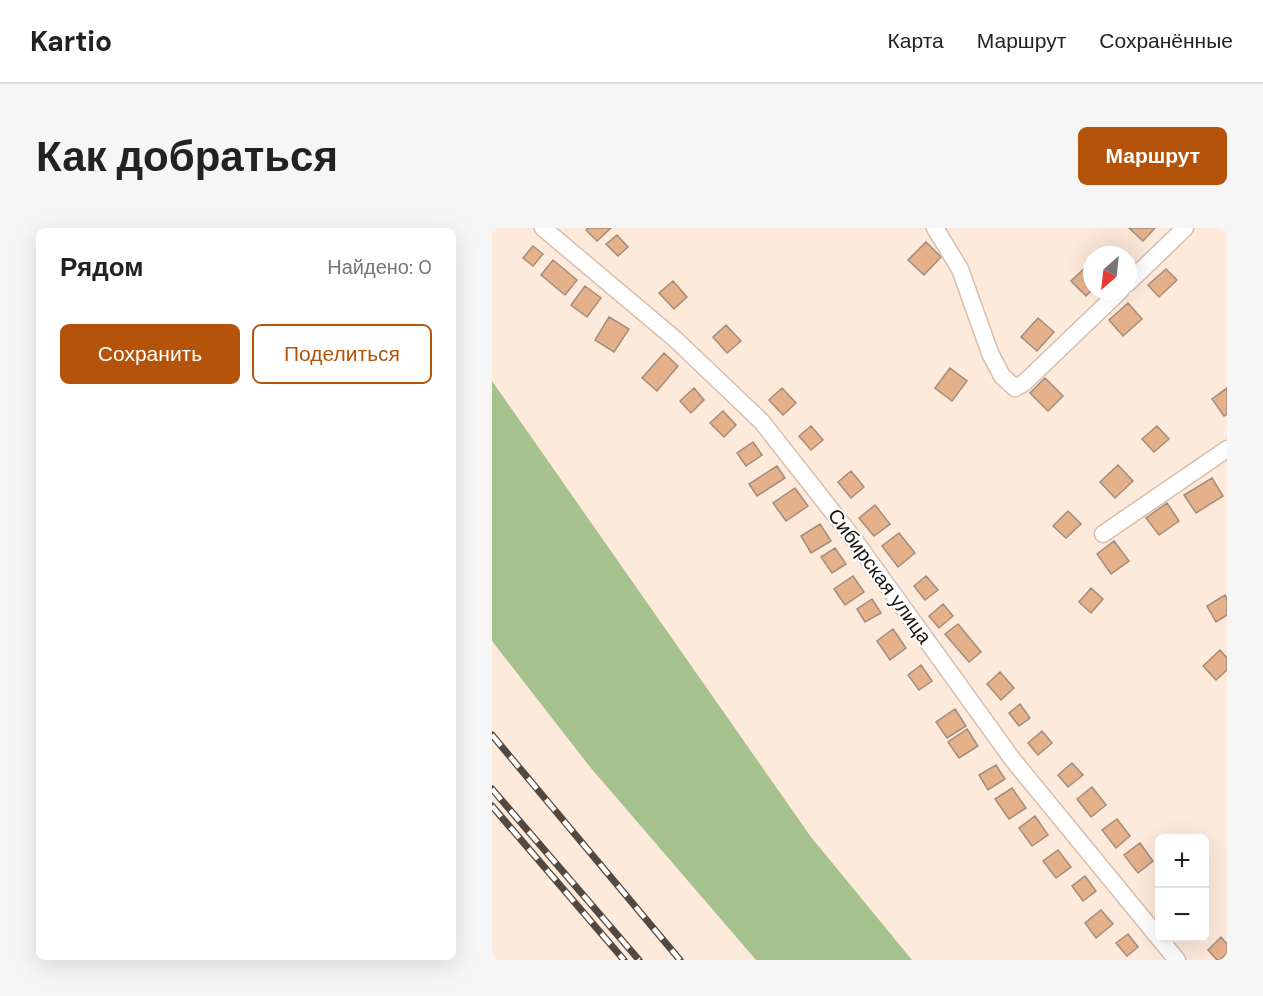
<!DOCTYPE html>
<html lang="ru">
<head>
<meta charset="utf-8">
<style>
  :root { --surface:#fff; --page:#f6f6f6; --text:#222; --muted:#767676; --line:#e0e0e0; --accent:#b45309 }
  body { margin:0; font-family:"DM Sans",sans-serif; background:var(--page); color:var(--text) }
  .controls { position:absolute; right:18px; bottom:18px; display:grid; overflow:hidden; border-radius:9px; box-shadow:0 6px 24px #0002 }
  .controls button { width:54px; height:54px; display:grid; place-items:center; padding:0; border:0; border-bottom:2px solid var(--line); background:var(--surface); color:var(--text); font:30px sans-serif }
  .compass { position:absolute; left:591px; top:18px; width:54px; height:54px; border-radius:50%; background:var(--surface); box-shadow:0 6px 24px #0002; rotate:207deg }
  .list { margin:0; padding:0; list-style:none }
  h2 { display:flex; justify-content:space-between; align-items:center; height:78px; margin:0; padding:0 24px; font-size:26px }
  h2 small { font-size:20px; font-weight:400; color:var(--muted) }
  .actions { display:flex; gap:12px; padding:18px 24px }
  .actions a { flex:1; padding:14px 0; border:2px solid var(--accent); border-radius:9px; text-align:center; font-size:21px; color:var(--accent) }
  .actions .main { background:var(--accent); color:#fff }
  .map { position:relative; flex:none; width:735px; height:732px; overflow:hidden; border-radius:9px }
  header { display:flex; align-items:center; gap:36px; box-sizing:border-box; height:84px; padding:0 30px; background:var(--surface); border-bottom:2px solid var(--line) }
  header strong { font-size:28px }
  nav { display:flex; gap:33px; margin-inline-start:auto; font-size:21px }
  .intro { display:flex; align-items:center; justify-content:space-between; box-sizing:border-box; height:144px; padding:0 36px }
  h1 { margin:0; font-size:42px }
  .button { padding:15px 27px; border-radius:9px; background:var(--accent); color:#fff; font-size:21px; font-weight:700 }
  main { display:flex; gap:36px; padding:0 36px }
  aside { flex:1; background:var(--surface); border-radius:9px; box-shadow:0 6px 24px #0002 }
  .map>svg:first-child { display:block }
  .forest { fill:#a5c28e }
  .building { fill:#e4b18b; stroke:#a38c7b; stroke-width:1.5 }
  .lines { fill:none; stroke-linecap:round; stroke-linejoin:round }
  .minor-casing { stroke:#d6beac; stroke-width:19 }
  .minor { stroke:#fff; stroke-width:16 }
  .rail-casing { stroke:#544940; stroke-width:7 }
  .rail { stroke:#fff; stroke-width:4.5; stroke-dasharray:14; stroke-linecap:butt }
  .labels { text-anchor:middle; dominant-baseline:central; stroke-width:4.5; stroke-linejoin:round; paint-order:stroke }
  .street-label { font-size:20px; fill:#1b130c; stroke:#fff }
</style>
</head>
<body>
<header>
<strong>Kartio</strong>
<nav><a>Карта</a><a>Маршрут</a><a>Сохранённые</a></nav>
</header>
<div class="intro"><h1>Как добраться</h1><a class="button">Маршрут</a></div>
<main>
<aside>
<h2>Рядом<small>Найдено: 0</small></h2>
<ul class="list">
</ul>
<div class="actions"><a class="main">Сохранить</a><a>Поделиться</a></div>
</aside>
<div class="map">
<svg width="735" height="732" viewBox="0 0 735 732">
  <rect width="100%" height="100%" fill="#feeadb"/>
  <path class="forest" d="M0,153L319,609L420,732H264L98,539L0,413Z"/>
  <path class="building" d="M96,0H119L105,13L94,2Z
    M637,0H663L651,13Z
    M125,7L136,19L126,28L114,16Z
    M434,14L449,29L432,47L416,32Z
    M41,18L51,26L41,38L31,30Z
    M61,32L85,52L73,67L49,47Z
    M598,35L600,38V62L594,68L579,53Z
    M674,41L685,52L667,69L656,57Z
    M181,53L195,69L182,81L167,65Z
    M93,58L109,70L95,89L79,77Z
    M636,75L650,91L631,108L617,92Z
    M117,89L137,101L122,124L103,112Z
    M546,90L562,104L545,123L529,109Z
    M234,97L249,113L235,125L221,109Z
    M172,125L186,138L165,163L150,150Z
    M458,140L475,153L460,173L443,160Z
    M553,150L571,168L556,183L538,165Z
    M202,160L212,172L199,185L188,173Z
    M290,160L304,175L291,187L277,172Z
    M735,160V186L732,188L720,171Z
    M231,183L244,197L232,209L218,195Z
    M319,198L331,212L319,222L307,208Z
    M665,198L677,211L662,224L650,211Z
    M261,214L270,227L254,238L245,225Z
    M626,237L641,253L623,270L608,254Z
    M285,238L293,250L265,268L257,256Z
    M359,243L372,259L359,270L346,254Z
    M720,250L731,268L704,285L692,267Z
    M303,260L316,278L294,293L281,275Z
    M675,275L687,293L667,307L654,290Z
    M383,277L398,296L382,308L367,290Z
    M576,283L589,296L574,310L561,298Z
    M328,296L339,313L319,325L309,308Z
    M407,305L423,325L406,339L390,318Z
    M622,313L637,333L619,346L605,326Z
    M343,320L354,336L340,345L329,329Z
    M361,348L372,364L353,377L342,361Z
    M434,348L446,362L433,372L422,358Z
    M599,360L611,371L599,385L587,374Z
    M733,367L735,371V387L724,394L715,378Z
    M380,371L389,385L373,394L365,381Z
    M451,376L461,388L447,400L437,388Z
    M466,396L489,424L477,434L453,406Z
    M401,401L414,420L398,432L385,413Z
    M728,422L735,430V442L724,452L711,438Z
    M429,437L440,453L427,462L416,447Z
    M508,444L522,460L509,472L495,456Z
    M528,476L538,490L527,498L517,485Z
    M463,481L474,498L455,510L444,494Z
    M475,501L486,518L467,530L456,514Z
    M550,503L560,515L546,527L536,515Z
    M580,535L591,547L576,559L566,547Z
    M504,537L513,551L496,562L487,547Z
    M600,559L614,577L599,589L585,571Z
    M520,560L534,580L517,591L503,571Z
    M543,588L556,607L540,618L527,600Z
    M625,591L638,608L624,620L610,602Z
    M648,615L661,633L646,645L632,627Z
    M566,622L579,639L564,650L551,633Z
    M593,648L604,663L591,673L580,658Z
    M609,682L621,696L604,710L593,695Z
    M636,706L646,719L635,728L624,715Z
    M729,709L735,716V725L728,732H725L716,722Z"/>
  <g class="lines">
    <defs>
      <path id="minor" d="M51,0L183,111L270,194L358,306L521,532L685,732
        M443,0L468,41L498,125L510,148L523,160L532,155L628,63
        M636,55L693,0
        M611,306L735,221"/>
    </defs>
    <use href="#minor" class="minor-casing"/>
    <use href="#minor" class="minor"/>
    <defs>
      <path id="rail" d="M0,507L188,732
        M0,561L147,732
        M0,578L132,732"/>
    </defs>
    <use href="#rail" class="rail-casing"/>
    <use href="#rail" class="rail"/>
  </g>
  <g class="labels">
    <g class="street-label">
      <text transform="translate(388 348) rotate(54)">Сибирская улица</text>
    </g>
  </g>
</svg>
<div class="controls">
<button>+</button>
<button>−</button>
</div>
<svg class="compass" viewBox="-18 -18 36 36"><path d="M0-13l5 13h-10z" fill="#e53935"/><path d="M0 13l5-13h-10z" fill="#767676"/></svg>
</div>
</main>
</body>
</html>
